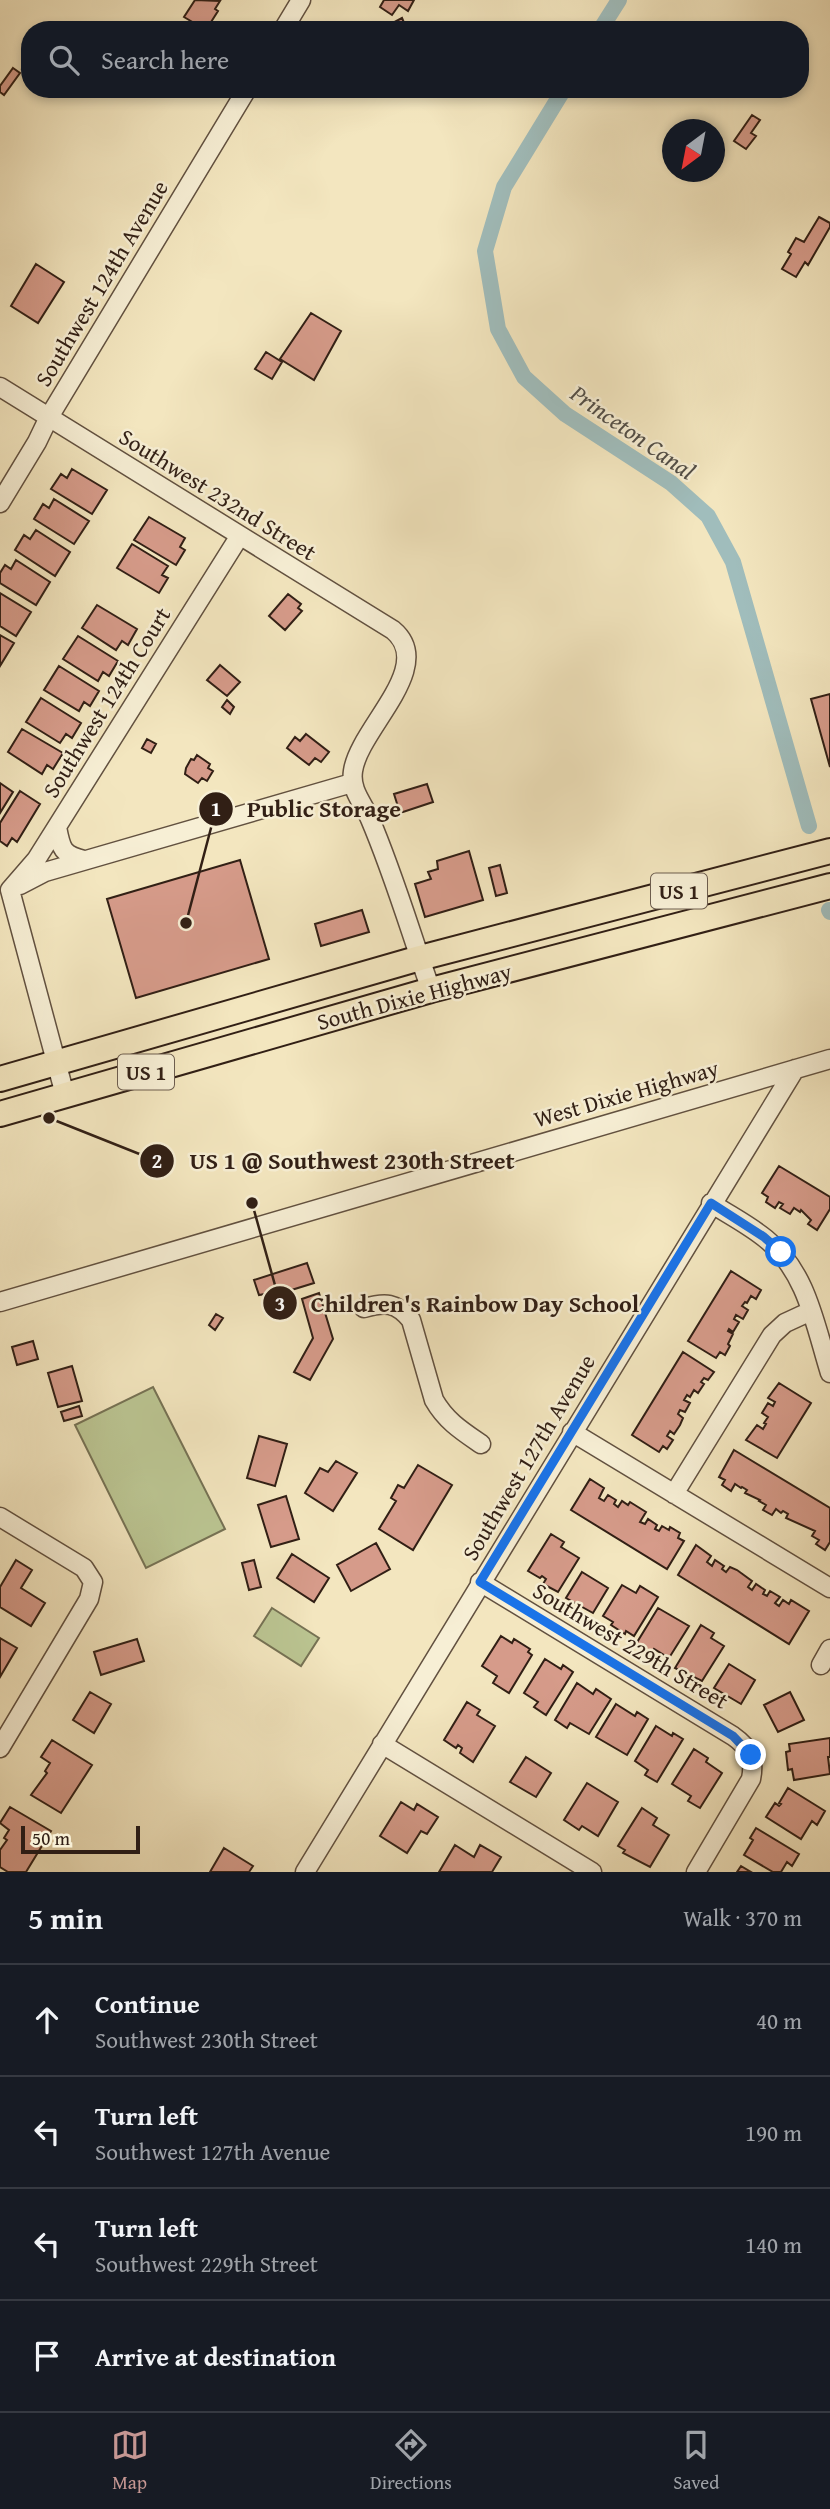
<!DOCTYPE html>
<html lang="en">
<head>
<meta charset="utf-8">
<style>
  :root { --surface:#171b24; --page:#242831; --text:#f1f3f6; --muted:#9ea1a6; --line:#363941; --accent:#c59692 }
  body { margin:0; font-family:"Gentium Book Plus",serif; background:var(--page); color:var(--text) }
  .compass { position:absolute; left:662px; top:119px; width:63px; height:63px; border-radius:50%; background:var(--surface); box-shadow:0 4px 10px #0003; rotate:212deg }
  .scale { position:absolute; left:21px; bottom:18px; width:119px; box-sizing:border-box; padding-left:7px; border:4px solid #311f15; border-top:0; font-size:19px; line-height:24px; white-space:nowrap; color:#311f15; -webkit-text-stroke:5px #f7efd5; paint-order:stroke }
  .stop { position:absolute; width:21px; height:21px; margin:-16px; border:5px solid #1a73e8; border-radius:50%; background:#fff }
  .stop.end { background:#1a73e8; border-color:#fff; box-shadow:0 2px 7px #0008 }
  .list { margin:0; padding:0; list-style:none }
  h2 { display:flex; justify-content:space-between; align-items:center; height:91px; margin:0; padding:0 28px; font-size:30px }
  h2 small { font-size:23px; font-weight:400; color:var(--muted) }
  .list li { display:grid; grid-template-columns:46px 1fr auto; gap:21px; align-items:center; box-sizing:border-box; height:112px; padding:0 28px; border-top:2px solid var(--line) }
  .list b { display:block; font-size:26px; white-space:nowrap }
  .list p { margin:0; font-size:23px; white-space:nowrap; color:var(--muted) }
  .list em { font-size:23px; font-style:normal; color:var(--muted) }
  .icon { flex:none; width:38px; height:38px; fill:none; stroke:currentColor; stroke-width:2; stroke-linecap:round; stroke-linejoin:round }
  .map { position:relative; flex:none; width:830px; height:1872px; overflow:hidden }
  .search { position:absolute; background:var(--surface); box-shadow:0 4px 10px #0003; left:21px; right:21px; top:21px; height:77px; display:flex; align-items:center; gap:18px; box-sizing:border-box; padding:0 24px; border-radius:28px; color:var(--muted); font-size:26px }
  .sheet { height:539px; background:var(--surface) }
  nav { display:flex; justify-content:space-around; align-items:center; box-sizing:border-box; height:98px; border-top:2px solid var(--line); background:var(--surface); font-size:19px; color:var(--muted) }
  nav a { display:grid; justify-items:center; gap:4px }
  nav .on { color:var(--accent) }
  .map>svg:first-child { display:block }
  .green { fill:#bbc592; stroke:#767254; stroke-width:2 }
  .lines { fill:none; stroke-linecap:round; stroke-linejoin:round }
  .canal { stroke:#a0bdbc; stroke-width:16 }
  .building { fill:#d69b8a; stroke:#311f15; stroke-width:2 }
  .minor-casing { stroke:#625140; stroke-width:21 }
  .highway-casing { stroke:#311f15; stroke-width:28 }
  .minor { stroke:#f7efd5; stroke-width:18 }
  .highway { stroke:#f3e6bf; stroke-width:24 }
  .route { stroke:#1a73e8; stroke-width:9 }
  .labels { text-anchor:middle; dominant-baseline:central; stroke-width:5; stroke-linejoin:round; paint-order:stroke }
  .shield { fill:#f7efd5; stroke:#6c5d4f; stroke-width:2 }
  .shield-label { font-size:21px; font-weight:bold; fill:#311f15 }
  .street-label { font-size:23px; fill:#311f15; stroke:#f7efd5 }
  .water-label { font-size:24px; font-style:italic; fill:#524e47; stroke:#f7efd5 }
  .leader { fill:none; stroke:#311f15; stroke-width:2.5 }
  .callout-dot { fill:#311f15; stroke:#f7efd5; stroke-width:2.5 }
  .mark-label { font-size:21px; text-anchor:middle; font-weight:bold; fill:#fff }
  .callout-label { font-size:24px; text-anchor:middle; font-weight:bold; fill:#311f15; stroke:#f7efd5; stroke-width:5; stroke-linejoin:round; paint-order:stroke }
</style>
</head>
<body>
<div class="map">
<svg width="830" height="1872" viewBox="0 0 830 1872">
  <rect width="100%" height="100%" fill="#f3e6bf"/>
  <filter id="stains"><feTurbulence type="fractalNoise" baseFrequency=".00286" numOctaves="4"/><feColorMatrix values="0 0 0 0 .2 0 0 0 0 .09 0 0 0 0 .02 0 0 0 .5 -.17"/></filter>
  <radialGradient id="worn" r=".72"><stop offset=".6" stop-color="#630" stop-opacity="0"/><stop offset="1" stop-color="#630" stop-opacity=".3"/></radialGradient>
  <path class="green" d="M153,1387L225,1529L146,1568L75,1425Z
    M272,1608L319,1638L301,1666L254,1636Z"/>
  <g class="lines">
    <path class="canal" d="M600,30L619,0
      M564,89L504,187L485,251L498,329L524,377L565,414L671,483L708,516L733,562L809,826
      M829,910L830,912"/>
  </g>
  <path class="building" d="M195,0L220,1L215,9L218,11L206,30L184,17Z
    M384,0H414L408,11L399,5L392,15L380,7Z
    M402,18L405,25L392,30L389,25Z
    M26,63L30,66V74L22,69Z
    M13,68L20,73L4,95L0,92V86Z
    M752,115L760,120L751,133L756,136L746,149L734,141Z
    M819,217L830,223V227L808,265L805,262L796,277L782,269L791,254L788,252L796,238L804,242Z
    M36,264L64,282L38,323L11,306Z
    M311,313L341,331L314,380L280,359Z
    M266,352L282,362L272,379L255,369Z
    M72,469L107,490L92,514L51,489L61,474L67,478Z
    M54,499L89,521L74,544L34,519L43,504L49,508Z
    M149,517L185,538L180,547L185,550L176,565L134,540Z
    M36,530L70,552L55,576L15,550L24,535L30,539Z
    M132,544L168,566L162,575L168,578L159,593L117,568Z
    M16,560L50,582L36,605L0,583V573L5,565L11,569Z
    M0,593L31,612L16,636L0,626Z
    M288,594L301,604L298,608L302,611L285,630L269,616Z
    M97,605L137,629L128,645L122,641L116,650L82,628Z
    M0,635L14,643L0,666Z
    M78,636L118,661L109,676L103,672L98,681L63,659Z
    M220,665L240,682L227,696L207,680Z
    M59,666L99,691L90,706L84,702L79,711L44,690Z
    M830,694V767L811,699Z
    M41,698L81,723L72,738L66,734L60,743L26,722Z
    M227,700L234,707L230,714L222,707Z
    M22,729L63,753L53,769L47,765L42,774L8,752Z
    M306,734L329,752L321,762L315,758L309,765L287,748L295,737L300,741Z
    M147,739L156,744L151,753L142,748Z
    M197,755L210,764L208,768L213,771L207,781L202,778L198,783L185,774L186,768L191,759L194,760Z
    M0,783L13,792L0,813Z
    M427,784L433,802L400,813L394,794Z
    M20,791L40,804L17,842L12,838L7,846L0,841V823Z
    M469,851L483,900L425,917L415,884L431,879L428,872L438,869L437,861Z
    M240,860L269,959L136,998L107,899Z
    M500,865L507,893L496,896L489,868Z
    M362,910L369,932L321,946L315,924Z
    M779,1166L830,1197V1209L817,1230L808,1224L811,1220L801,1210L800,1212L794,1208L790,1214L780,1208L783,1204L779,1202L775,1208L766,1202L768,1197L762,1193Z
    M307,1263L314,1283L285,1292L286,1296L267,1302L265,1294L259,1295L254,1280Z
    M731,1271L761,1290L756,1299L751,1296L747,1303L745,1302L742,1306L748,1310L743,1319L736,1315L734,1319L739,1322L733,1332L729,1329L728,1331L733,1334L728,1344L730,1346L725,1355L720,1352L716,1358L688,1341Z
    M319,1293L333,1339L310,1380L294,1372L313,1338L302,1299Z
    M216,1314L223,1318L215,1330L209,1325Z
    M33,1341L38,1359L17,1365L12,1347Z
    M683,1352L714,1372L708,1380L704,1378L701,1382L704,1384L698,1393L694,1390L690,1397L687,1395L684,1400L690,1403L685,1412L680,1410L678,1414L683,1418L680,1425L674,1434L670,1431L667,1436L673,1440L667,1449L663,1446L659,1452L632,1435Z
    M72,1366L82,1401L58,1407L48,1373Z
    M779,1383L811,1403L777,1458L746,1440L757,1425L763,1429L766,1424L764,1423L768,1417L762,1413L768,1403L773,1406L775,1402L768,1398Z
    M79,1406L82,1416L64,1421L61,1412Z
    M259,1436L287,1444L275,1486L247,1478Z
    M734,1450L830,1508V1542L825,1550L816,1544L819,1540L812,1536L815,1531L786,1518L788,1514L783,1511L781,1513L776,1509L772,1515L763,1510L766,1505L759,1501L760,1500L745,1493L747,1490L742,1487L741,1488L735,1484L731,1491L722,1485L725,1480L719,1477Z
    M336,1461L357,1473L333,1511L305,1493L320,1468L328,1472Z
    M418,1465L452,1485L413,1550L379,1529L396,1501L391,1498L398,1485L404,1488Z
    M590,1479L604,1488L599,1498L604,1501L608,1495L616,1500L614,1504L618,1507L622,1501L628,1505L630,1502L646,1512L640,1522L645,1524L648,1519L657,1525L655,1529L659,1531L662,1526L669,1530L670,1527L680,1533L678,1538L684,1541L667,1569L571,1510Z
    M286,1496L299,1539L271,1547L258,1505Z
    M551,1534L564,1542L561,1547L579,1558L558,1592L543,1584L546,1579L542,1576L540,1578L528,1571Z
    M376,1543L390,1569L351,1591L337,1565Z
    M696,1545L711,1556L707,1562L712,1566L715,1560L724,1566L722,1569L726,1572L730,1567L737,1570L752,1581L748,1587L752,1590L756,1584L765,1590L763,1594L767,1596L770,1591L780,1597L775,1603L779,1606L783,1600L789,1604L791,1600L809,1611L789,1644L678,1575Z
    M292,1554L329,1578L314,1602L277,1578Z
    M16,1560L32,1570L21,1588L45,1603L31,1626L0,1607V1587Z
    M254,1560L261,1587L249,1590L242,1563Z
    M582,1572L608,1588L593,1613L566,1598Z
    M622,1585L636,1593L640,1586L658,1597L634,1636L626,1631L625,1634L611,1625L613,1622L603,1616Z
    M658,1608L689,1626L669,1658L654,1649L652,1653L636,1644Z
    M701,1625L714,1633L711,1638L724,1646L702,1681L675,1668Z
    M501,1636L512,1643L514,1639L530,1649L528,1652L532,1655L509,1693L493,1683L497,1676L482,1666Z
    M0,1638L17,1648L0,1677Z
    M137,1639L144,1661L101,1675L94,1652Z
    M545,1659L561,1669L563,1665L573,1672L546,1715L534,1707L538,1702L524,1693Z
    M729,1664L755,1680L741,1704L714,1688Z
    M577,1683L593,1694L596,1689L611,1699L589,1734L570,1723L567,1728L555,1720Z
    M90,1692L111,1704L94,1733L73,1720Z
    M790,1692L804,1720L778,1732L764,1705Z
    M467,1702L480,1710L477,1715L495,1726L473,1762L460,1753L462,1748L458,1745L456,1748L444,1740Z
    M616,1704L635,1716L637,1712L648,1719L627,1755L596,1737Z
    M656,1726L672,1736L673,1733L683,1739L657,1782L645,1775L648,1770L635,1761Z
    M830,1738V1757H828L830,1774L794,1780L792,1769L788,1770L786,1752L790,1751L789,1744Z
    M52,1740L92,1765L61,1813L31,1795L47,1773L45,1771L50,1763L41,1757Z
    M694,1749L708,1758L706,1762L722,1773L700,1808L688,1801L691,1796L672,1784Z
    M526,1757L551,1773L536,1797L510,1782Z
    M587,1783L618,1802L598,1836L582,1826L579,1830L564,1820Z
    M788,1788L825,1811L817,1825L812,1821L801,1839L766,1817L775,1803L779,1806L781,1804L779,1803Z
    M401,1802L414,1810L417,1804L438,1817L427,1834L421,1831L407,1853L380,1836Z
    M10,1807L51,1831L26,1872H8L0,1867V1850L7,1840L4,1838L9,1830L0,1823Z
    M642,1808L657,1818L653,1825L669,1835L650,1867L623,1853L625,1850L618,1846Z
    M756,1828L799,1854L792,1866L787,1862L781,1872H773L744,1855L753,1840L750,1838Z
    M455,1845L474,1857L480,1845L501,1857L492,1872H439Z
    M224,1848L253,1866L249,1872H210Z
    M741,1866L751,1872H737Z"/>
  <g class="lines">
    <defs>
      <path id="minor" d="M283,30L301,0
        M0,387L393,630C437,667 359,728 353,771C350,790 363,803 370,819C394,875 411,934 431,990
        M0,503L37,442L49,417L247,89
        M57,827C61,848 62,855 84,860
        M20,885L45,872L352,783
        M10,890L36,860L239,537
        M10,890L65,1095
        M711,1203C729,1215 749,1225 766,1239C807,1272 815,1325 830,1373
        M0,1302L830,1059
        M364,1308C385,1302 396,1302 411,1320L434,1400C446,1421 462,1431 481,1444
        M572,1432L830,1588
        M674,1494L772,1335L785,1323L811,1311
        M0,1517L84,1568L93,1582L89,1599L0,1748
        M480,1582L733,1736C750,1748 755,1759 751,1779L696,1872
        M821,1665L830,1649
        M382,1744L592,1872
        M305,1872L795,1069"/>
      <path id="highway" d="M0,1079L420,958L830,851
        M0,1114L431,990L830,886"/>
    </defs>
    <use href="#minor" class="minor-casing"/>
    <use href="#highway" class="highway-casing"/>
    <use href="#minor" class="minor"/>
    <use href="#highway" class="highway"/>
  </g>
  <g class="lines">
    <path class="route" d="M751,1755L733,1736L480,1582L711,1203L764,1237L781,1252"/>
  </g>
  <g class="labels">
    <g class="shield">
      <rect x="651" y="873.5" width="56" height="35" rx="5"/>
      <rect x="118" y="1054.5" width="56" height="35" rx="5"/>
    </g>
    <g class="shield-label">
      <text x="679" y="891">US 1</text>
      <text x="146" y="1072">US 1</text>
    </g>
    <g class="street-label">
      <text transform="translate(101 283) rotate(-59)">Southwest 124th Avenue</text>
      <text transform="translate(218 494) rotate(32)">Southwest 232nd Street</text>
      <text transform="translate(106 702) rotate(-58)">Southwest 124th Court</text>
      <text transform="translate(414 996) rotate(-15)">South Dixie Highway</text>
      <text transform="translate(626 1093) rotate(-16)">West Dixie Highway</text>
      <text transform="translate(528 1457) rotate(-59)">Southwest 127th Avenue</text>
      <text transform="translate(631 1645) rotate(31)">Southwest 229th Street</text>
    </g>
    <g class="water-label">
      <text transform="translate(633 432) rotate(35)">Princeton Canal</text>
    </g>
  </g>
  <path class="leader" d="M186 923L216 809M49 1118L157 1161M252 1203L280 1303"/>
  <g class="callout-dot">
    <circle cx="186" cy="923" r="7"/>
    <circle cx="49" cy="1118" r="7"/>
    <circle cx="252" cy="1203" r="7"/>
    <circle cx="216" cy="809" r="18"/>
    <circle cx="157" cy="1161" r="18"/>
    <circle cx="280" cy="1303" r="18"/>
  </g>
  <g class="mark-label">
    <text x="216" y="816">1</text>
    <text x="157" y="1168">2</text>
    <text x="280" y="1311">3</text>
  </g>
  <g class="callout-label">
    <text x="324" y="817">Public Storage</text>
    <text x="352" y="1169">US 1 @ Southwest 230th Street</text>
    <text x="475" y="1312">Children's Rainbow Day School</text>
  </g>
  <rect width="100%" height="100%" filter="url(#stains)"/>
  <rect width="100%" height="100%" fill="url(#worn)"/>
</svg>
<svg class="compass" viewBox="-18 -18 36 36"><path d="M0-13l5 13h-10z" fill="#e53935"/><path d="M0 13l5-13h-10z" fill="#9ea1a6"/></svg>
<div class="scale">50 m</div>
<div class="stop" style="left:781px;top:1252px"></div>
<div class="stop end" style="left:751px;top:1755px"></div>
<div class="search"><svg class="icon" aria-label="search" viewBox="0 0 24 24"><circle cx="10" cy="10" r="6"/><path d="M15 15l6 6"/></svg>Search here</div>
</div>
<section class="sheet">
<h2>5 min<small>Walk · 370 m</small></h2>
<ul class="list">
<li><svg class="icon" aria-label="ahead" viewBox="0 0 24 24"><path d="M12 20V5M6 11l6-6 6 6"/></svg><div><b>Continue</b><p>Southwest 230th Street</p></div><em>40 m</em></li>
<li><svg class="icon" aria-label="left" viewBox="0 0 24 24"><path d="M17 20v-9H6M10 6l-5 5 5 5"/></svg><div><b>Turn left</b><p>Southwest 127th Avenue</p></div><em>190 m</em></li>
<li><svg class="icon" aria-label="left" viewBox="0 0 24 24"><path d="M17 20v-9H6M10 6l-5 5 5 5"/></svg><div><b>Turn left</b><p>Southwest 229th Street</p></div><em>140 m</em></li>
<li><svg class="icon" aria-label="arrive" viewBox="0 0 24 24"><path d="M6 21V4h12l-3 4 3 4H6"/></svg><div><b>Arrive at destination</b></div></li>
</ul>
</section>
<nav>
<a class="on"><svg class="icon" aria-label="map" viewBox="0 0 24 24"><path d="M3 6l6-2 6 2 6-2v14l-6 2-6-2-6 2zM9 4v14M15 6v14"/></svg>Map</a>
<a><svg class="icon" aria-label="directions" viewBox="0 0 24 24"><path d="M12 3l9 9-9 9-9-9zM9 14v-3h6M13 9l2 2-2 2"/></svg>Directions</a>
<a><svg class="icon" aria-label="saved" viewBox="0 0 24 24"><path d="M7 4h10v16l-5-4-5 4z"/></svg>Saved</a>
</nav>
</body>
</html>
